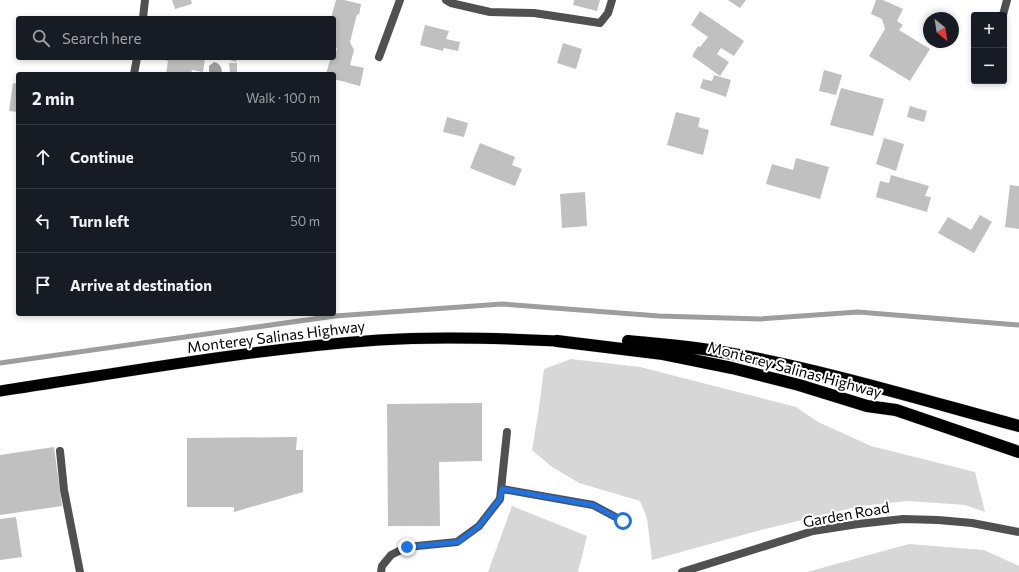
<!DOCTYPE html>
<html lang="en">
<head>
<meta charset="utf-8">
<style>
  :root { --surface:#171b24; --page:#242831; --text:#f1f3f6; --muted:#9ea1a6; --line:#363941 }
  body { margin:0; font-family:Commissioner,sans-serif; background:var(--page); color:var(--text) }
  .controls { position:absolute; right:12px; top:12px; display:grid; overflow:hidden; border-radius:4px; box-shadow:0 2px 6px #0003 }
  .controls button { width:36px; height:36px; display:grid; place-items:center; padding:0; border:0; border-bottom:1px solid var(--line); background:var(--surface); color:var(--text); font:20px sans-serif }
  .compass { position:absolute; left:923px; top:12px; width:36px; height:36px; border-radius:50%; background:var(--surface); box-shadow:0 2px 6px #0003; rotate:150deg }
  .stop { position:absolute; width:12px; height:12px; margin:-9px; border:3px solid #1a73e8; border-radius:50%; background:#fff }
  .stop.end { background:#1a73e8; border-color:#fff; box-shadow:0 1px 4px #0008 }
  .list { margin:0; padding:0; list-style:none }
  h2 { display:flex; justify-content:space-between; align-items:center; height:52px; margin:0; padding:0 16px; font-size:17px }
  h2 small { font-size:13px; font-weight:400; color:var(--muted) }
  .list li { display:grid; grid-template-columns:26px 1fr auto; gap:12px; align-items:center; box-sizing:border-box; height:64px; padding:0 16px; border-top:1px solid var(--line) }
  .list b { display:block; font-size:15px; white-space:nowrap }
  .list em { font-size:13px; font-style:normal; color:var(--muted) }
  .icon { flex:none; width:22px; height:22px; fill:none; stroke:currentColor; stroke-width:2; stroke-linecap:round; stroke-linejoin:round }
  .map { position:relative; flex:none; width:1019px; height:572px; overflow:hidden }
  .search { position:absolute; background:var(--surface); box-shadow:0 2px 6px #0003; left:16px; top:16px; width:320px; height:44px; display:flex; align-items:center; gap:10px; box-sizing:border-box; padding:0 14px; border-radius:4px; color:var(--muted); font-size:15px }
  .panel { position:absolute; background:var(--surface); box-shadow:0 2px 6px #0003; left:16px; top:72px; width:320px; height:244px; border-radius:4px }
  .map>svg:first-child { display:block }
  .green { fill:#d7d7d7 }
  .water { fill:#9e9e9e }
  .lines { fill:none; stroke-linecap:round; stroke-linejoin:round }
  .stream { stroke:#9e9e9e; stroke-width:5 }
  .building { fill:#c0c0c0 }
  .trunk-casing { stroke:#dbdbdb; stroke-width:12 }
  .motorway-casing { stroke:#dbdbdb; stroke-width:13 }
  .service { stroke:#505050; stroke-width:8 }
  .minor { stroke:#505050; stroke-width:8 }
  .tertiary { stroke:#505050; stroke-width:8 }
  .trunk { stroke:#000; stroke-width:11 }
  .motorway { stroke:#000; stroke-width:12 }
  .route { stroke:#1a73e8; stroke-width:5 }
  .labels { text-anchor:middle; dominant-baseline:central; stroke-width:4; stroke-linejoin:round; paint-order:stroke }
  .street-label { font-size:15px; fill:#000; stroke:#fff }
</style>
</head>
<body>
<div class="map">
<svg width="1019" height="572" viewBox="0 0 1019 572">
  <rect width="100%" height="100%" fill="#fff"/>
  <path class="green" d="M571,359L640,367L796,407L818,422L871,446L975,472L985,512L965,505L908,501L860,506L761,530L652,560L647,518L640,501L579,483L552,467L532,450L539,408L544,369Z
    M512,506L587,536L578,572H488Z
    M909,544L984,550L1019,566V572H807Z"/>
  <path class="water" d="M214,62C220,63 222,68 222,74H209V66Z"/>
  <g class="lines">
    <path class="stream" d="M0,363L335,316L502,304L659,316L760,319L858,312L1019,325"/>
  </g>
  <path class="building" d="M172,0H191L192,4L175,9Z
    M336,0H344L361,4L359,15L357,14L350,42L354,50L350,65L364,68L360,86L334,79V74H326L330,60H334L337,48L334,47V29L336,21H334V18H331Z
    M574,0H600L597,11L573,5Z
    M728,0H746L740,8Z
    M876,0H883L903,9L897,21L903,25L899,30L930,49L910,81L869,56L885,29L882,19L871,14Z
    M700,11L744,41L734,56L721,48L717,54L729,62L720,76L692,56L698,46L700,47L708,37L691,25Z
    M425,25L449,31L446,39L460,42L458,51L444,48L443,51L420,45Z
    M563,43L582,49L576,69L557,63Z
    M165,58H205L203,72L192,70L191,74H166L168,61L165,60Z
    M224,58H237L236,62Z
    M229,63H237V74H230Z
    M824,70L842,75L836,95L819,91Z
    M714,75L731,80L726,97L700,88L703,79L712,81Z
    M13,83L18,84V112L9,111Z
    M841,88L884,99L873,136L830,125Z
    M910,106L927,111L924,122L907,117Z
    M676,112L700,118L698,127L709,130L703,155L667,145Z
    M447,117L468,123L464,137L443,132Z
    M884,138L904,144L896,171L876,164Z
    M480,143L515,157L512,165L522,169L515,186L470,168Z
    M796,158L829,167L820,199L766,184L772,164L793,170Z
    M891,175L929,186L925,196L931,197L927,212L876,197L880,181L889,183Z
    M1010,185L1019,186V229L1005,227Z
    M585,192L587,226L562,228L560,194Z
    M980,215L992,222L974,253L938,233L948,217L971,230Z
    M482,403V461L439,462L440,526H388L387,404Z
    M297,437L296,450H303V492L234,512V507H187V438Z
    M54,447L62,506L0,515V455Z
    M16,517L22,557L0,560V519Z"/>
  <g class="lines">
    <defs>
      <path id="trunk" d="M0,391C126,372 252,349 379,340C438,336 498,338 557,341"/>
      <path id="motorway" d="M557,341L663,354L732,368L799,385L867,406L896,410L1019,452
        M628,341C657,344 687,346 716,351C818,368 919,399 1019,426"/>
    </defs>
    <use href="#trunk" class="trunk-casing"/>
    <use href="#motorway" class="motorway-casing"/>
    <path class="service" d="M446,0L451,3L490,12L534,13L600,23L608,13L612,0
      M60,451L64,490L80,572
      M502,489L593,505L623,521
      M381,572L382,566L391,555L407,547L457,542L479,526L500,499L507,432"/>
    <path class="minor" d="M1003,15L1007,0
      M143,18L145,0
      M379,57L400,0
      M134,74L137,58"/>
    <path class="tertiary" d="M682,572L813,531L858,524L903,519L938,520L972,523L1019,532"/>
    <use href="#trunk" class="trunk"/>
    <use href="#motorway" class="motorway"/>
  </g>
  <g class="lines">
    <path class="route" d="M407,547L458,542L479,526L500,499L502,489L593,505L623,521"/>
  </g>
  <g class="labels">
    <g class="street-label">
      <text transform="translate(276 336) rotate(-7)">Monterey Salinas Highway</text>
      <text transform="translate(795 369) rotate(15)">Monterey Salinas Highway</text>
      <text transform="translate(846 514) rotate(-10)">Garden Road</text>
    </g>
  </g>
</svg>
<div class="controls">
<button>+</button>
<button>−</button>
</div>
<svg class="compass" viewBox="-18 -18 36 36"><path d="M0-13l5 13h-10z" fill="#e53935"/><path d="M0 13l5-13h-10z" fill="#9ea1a6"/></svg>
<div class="stop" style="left:623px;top:521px"></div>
<div class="stop end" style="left:407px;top:547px"></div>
<div class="search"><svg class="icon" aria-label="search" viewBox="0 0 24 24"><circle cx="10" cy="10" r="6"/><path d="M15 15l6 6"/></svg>Search here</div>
<section class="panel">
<h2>2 min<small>Walk · 100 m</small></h2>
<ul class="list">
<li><svg class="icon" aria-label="ahead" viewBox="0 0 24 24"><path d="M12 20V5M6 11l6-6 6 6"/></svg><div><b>Continue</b></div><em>50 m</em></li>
<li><svg class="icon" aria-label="left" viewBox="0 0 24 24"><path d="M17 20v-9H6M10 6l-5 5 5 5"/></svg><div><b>Turn left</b></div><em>50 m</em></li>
<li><svg class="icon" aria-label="arrive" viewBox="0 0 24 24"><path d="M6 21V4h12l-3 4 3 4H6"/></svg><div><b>Arrive at destination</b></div></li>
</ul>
</section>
</div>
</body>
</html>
